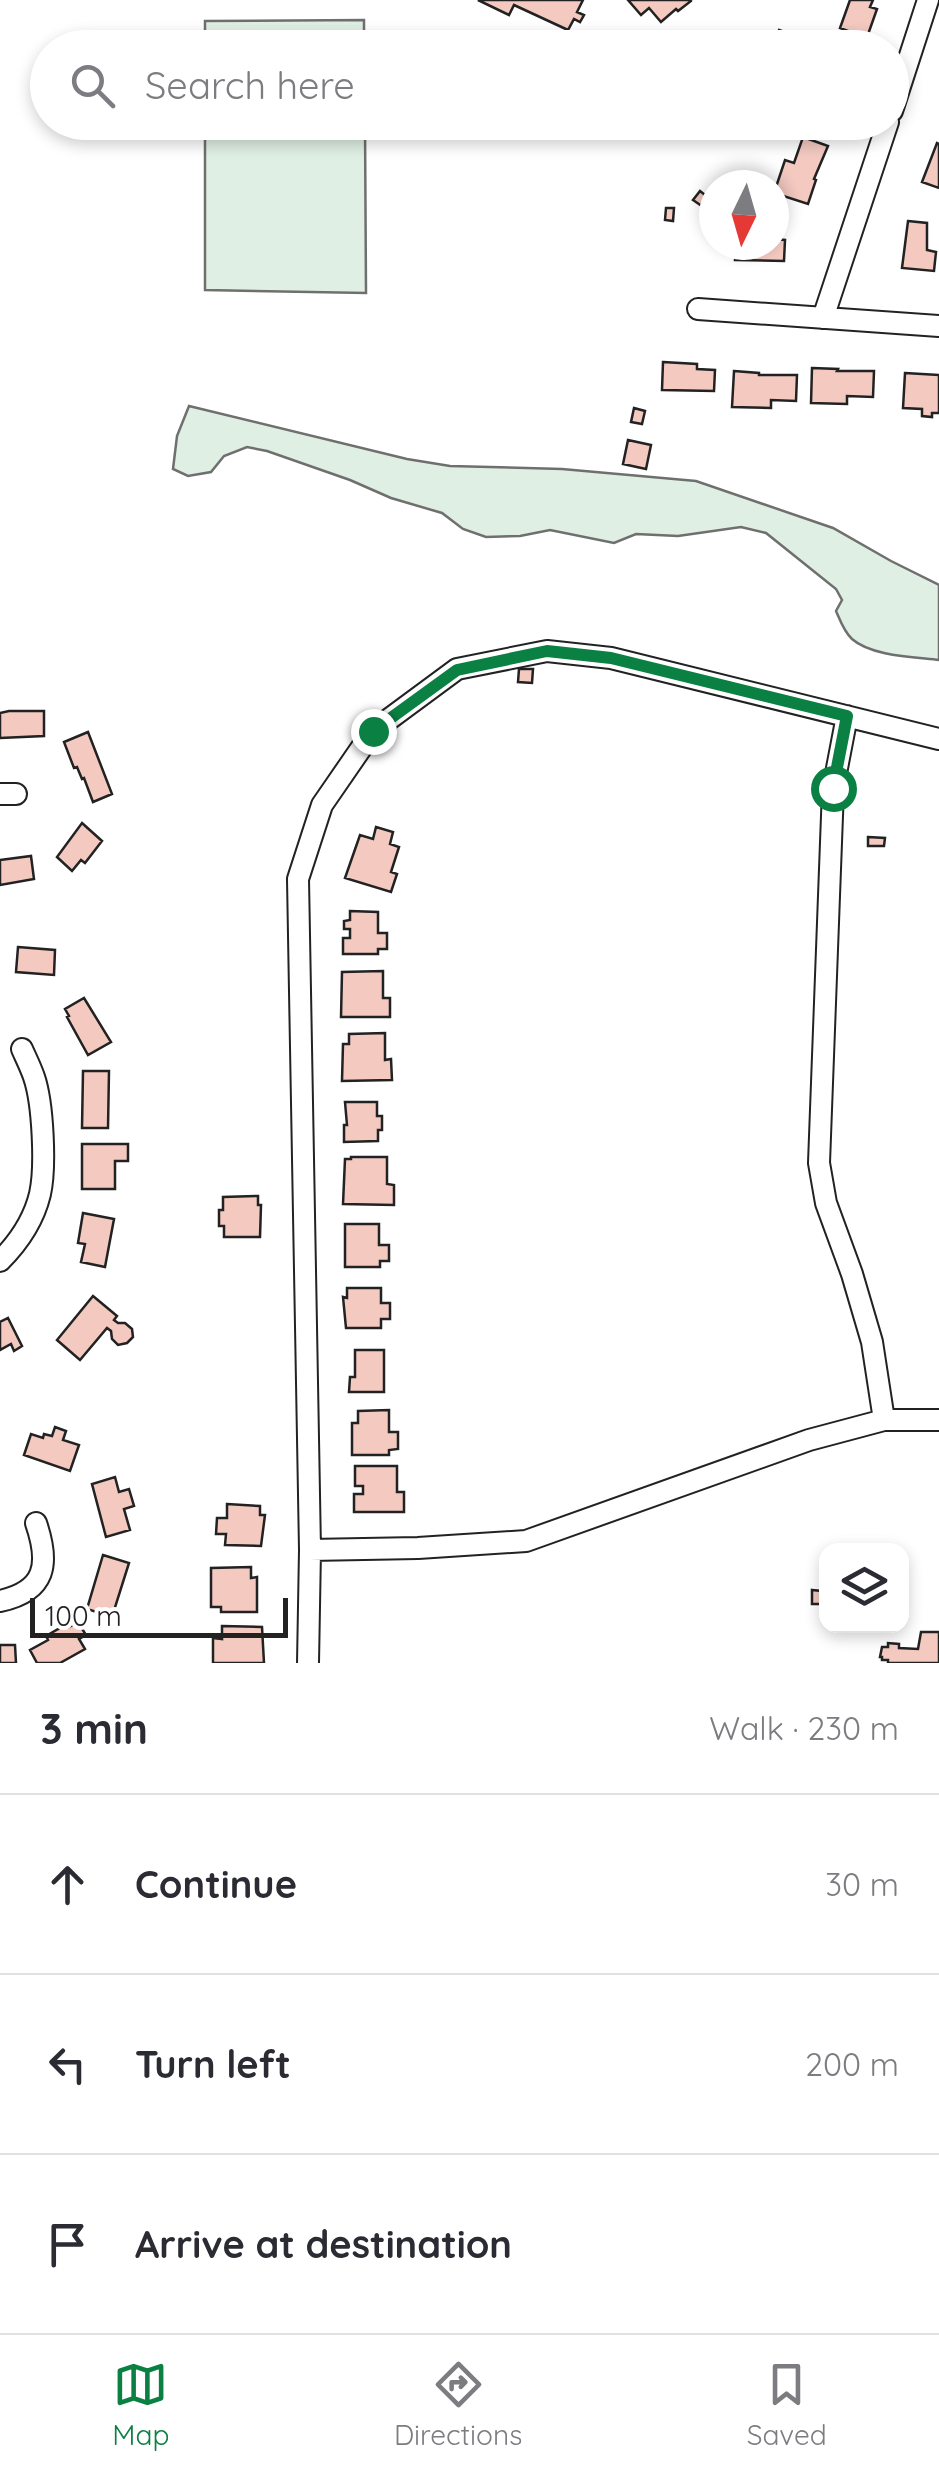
<!DOCTYPE html>
<html lang="en">
<head>
<meta charset="utf-8">
<style>
  :root { --surface:#fff; --page:#f7f7f7; --text:#2b2b33; --muted:#7c7c81; --line:#e1e1e2; --accent:#0b8043 }
  body { margin:0; font-family:Quicksand,sans-serif; background:var(--page); color:var(--text) }
  .controls { position:absolute; right:30px; bottom:30px; display:grid; overflow:hidden; border-radius:20px; box-shadow:0 5px 15px #0003 }
  .controls button { width:90px; height:90px; display:grid; place-items:center; padding:0; border:0; border-bottom:2px solid var(--line); background:var(--surface); color:var(--text); font:50px sans-serif }
  .compass { position:absolute; left:699px; top:170px; width:90px; height:90px; border-radius:50%; background:var(--surface); box-shadow:0 5px 15px #0003; rotate:185deg }
  .scale { position:absolute; left:30px; bottom:25px; width:258px; box-sizing:border-box; padding-left:10px; border:5px solid #222; border-top:0; font-size:28px; line-height:35px; white-space:nowrap; color:#222; -webkit-text-stroke:8px #fff; paint-order:stroke }
  .stop { position:absolute; width:30px; height:30px; margin:-22px; border:8px solid #0b8043; border-radius:50%; background:#fff }
  .stop.end { background:#0b8043; border-color:#fff; box-shadow:0 2px 10px #0008 }
  .list { margin:0; padding:0; list-style:none }
  h2 { display:flex; justify-content:space-between; align-items:center; height:130px; margin:0; padding:0 40px; font-size:42px }
  h2 small { font-size:32px; font-weight:400; color:var(--muted) }
  .list li { display:grid; grid-template-columns:65px 1fr auto; gap:30px; align-items:center; box-sizing:border-box; height:180px; padding:0 40px; border-top:2px solid var(--line) }
  .list b { display:block; font-size:38px; white-space:nowrap }
  .list em { font-size:32px; font-style:normal; color:var(--muted) }
  .icon { flex:none; width:55px; height:55px; fill:none; stroke:currentColor; stroke-width:2; stroke-linecap:round; stroke-linejoin:round }
  .map { position:relative; flex:none; width:939px; height:1663px; overflow:hidden }
  .search { position:absolute; background:var(--surface); box-shadow:0 5px 15px #0003; left:30px; right:30px; top:30px; height:110px; display:flex; align-items:center; gap:25px; box-sizing:border-box; padding:0 35px; border-radius:55px; color:var(--muted); font-size:38px }
  .sheet { height:670px; background:var(--surface) }
  nav { display:flex; justify-content:space-around; align-items:center; box-sizing:border-box; height:140px; border-top:2px solid var(--line); background:var(--surface); font-size:28px; color:var(--muted) }
  nav a { display:grid; justify-items:center; gap:5px }
  nav .on { color:var(--accent) }
  .map>svg:first-child { display:block }
  .green { fill:#e0efe3; stroke:#6f6f6f; stroke-width:2.5 }
  .building { fill:#f3c9c0; stroke:#222; stroke-width:2.5 }
  .lines { fill:none; stroke-linecap:round; stroke-linejoin:round }
  .minor-casing { stroke:#222; stroke-width:24 }
  .minor { stroke:#fff; stroke-width:20 }
  .route { stroke:#0b8043; stroke-width:12 }
</style>
</head>
<body>
<div class="map">
<svg width="939" height="1663" viewBox="0 0 939 1663">
  <rect width="100%" height="100%" fill="#fff"/>
  <path class="green" d="M364,20V47H205V21Z
    M205,123H365L366,293L205,290Z
    M189,406L407,459L450,466L562,469L696,481L833,528L891,561L939,585V660C914,657 871,656 852,639C844,632 840,620 836,611L842,600L836,589L766,533L741,527L678,536L636,534L614,543L550,530L520,536L486,537L463,529L442,513L391,498L350,480L267,451L247,447L224,456L211,472L188,476L173,469L177,436Z"/>
  <path class="building" d="M478,0H583L577,12L584,15L580,22L574,19L568,30L514,5L509,15Z
    M628,0H691V1L678,11L676,9L661,22L649,8L641,15Z
    M850,0H873L870,7L877,9L865,43L846,37L848,31L840,28Z
    M779,30L804,39L801,48H773Z
    M803,137L828,146L814,179L816,180L808,204L774,193L785,160L794,163Z
    M937,143L939,144V188L922,182Z
    M700,191L714,202L709,211L693,200Z
    M666,208H674L673,221L665,220Z
    M908,221L927,223V250L936,252L934,271L902,268Z
    M774,239L785,240L784,261L735,260L736,245H774Z
    M663,362L697,364V369L715,370L714,391L662,390Z
    M812,368L838,369L837,371H874L873,397L847,396V404L811,403Z
    M734,371L759,373V375H797L796,401L771,400V408L732,407Z
    M905,373L939,375V413H932V417L922,416V409L903,408Z
    M634,408L645,411L642,424L631,422Z
    M628,440L651,445L646,469L623,464Z
    M519,669H533L532,683L518,682Z
    M9,711H44V736L0,738V713Z
    M88,732L112,794L93,802L84,778L82,779L77,767L74,768L64,742Z
    M82,823L102,841L85,863L81,860L72,871L57,857Z
    M376,827L393,832L390,844L399,847L391,872L397,874L391,892L345,878L360,835L373,839Z
    M868,837L885,838L884,846H868Z
    M31,856L34,879L0,885V860Z
    M350,911L378,912V933H387V949H378V954H343V938H350V929H344V921L350,920Z
    M18,947L55,950L54,975L16,972Z
    M383,971V998H390V1017H341L342,972Z
    M84,998L111,1042L88,1055L67,1017L69,1016L65,1009Z
    M385,1033V1060L391,1059L392,1080L342,1081L343,1044H349V1034Z
    M83,1071H109L108,1128H82Z
    M345,1102H377V1116H382V1130H378V1141L344,1142V1125H347Z
    M82,1144H128V1161H115V1189H82Z
    M351,1157H387V1184L394,1185V1205L343,1204L345,1159H351Z
    M258,1196V1205H261L260,1237H224V1226H219V1210H223V1197Z
    M83,1213L114,1219L105,1267L81,1262L85,1244L78,1243Z
    M345,1224H379V1245H389V1261H380V1267H345Z
    M347,1288H381V1303H390V1319H381V1328H346L343,1297L347,1298Z
    M93,1296L117,1316L114,1320L118,1323H125L132,1329L133,1337L127,1343L118,1345L112,1339L111,1331L107,1328L80,1360L57,1340Z
    M8,1318L22,1346L14,1351L11,1344L0,1350V1322Z
    M355,1350H384V1392H349L350,1377H355Z
    M389,1410V1432H398V1449L389,1450V1455H352V1423H358V1411Z
    M55,1427L66,1431L63,1440L79,1445L70,1471L24,1455L31,1434L43,1438L44,1434L52,1436Z
    M355,1466H397V1492H404V1512H354V1494H363V1486H355Z
    M115,1477L119,1492L129,1489L134,1506L124,1509L130,1530L106,1537L92,1484Z
    M227,1504L260,1506V1515H265L261,1546L225,1545L226,1534H216L217,1518H227Z
    M103,1555L129,1563L112,1617L87,1609Z
    M251,1567V1578L257,1577V1612H221V1607H211V1568Z
    M812,1590L822,1591V1604H812Z
    M78,1622L86,1635L79,1639L85,1649L60,1663H37L30,1650L48,1640L46,1636L67,1624L69,1627Z
    M222,1626L262,1627L264,1663H213V1638L222,1639Z
    M921,1632H939V1663H888V1660H882V1657H880L882,1647H888V1643L899,1644V1648L918,1649Z
    M0,1645H15L16,1663H0Z"/>
  <g class="lines">
    <defs>
      <path id="minor" d="M892,111L928,0
        M698,309L939,326
        M823,318L888,122
        M847,716L833,789L819,1163L826,1203L852,1274L872,1342L884,1420
        M0,794H16
        M0,1261C18,1243 34,1219 40,1194C46,1167 43,1103 34,1077C31,1068 26,1058 22,1049
        M310,1550L418,1548L526,1541L809,1440L884,1420H939
        M0,1601C46,1591 50,1564 36,1523
        M308,1663L310,1550L298,879L322,805L373,731L457,669L547,651L611,658L939,739"/>
    </defs>
    <use href="#minor" class="minor-casing"/>
    <use href="#minor" class="minor"/>
  </g>
  <g class="lines">
    <path class="route" d="M373,731L457,670L547,651L611,658L847,716L833,788"/>
  </g>
</svg>
<div class="controls">
<button><svg class="icon" aria-label="layers" viewBox="0 0 24 24"><path d="M12 4l9 5-9 5-9-5zM3 14l9 5 9-5"/></svg></button>
</div>
<svg class="compass" viewBox="-18 -18 36 36"><path d="M0-13l5 13h-10z" fill="#e53935"/><path d="M0 13l5-13h-10z" fill="#7c7c81"/></svg>
<div class="scale">100 m</div>
<div class="stop" style="left:833px;top:788px"></div>
<div class="stop end" style="left:373px;top:731px"></div>
<div class="search"><svg class="icon" aria-label="search" viewBox="0 0 24 24"><circle cx="10" cy="10" r="6"/><path d="M15 15l6 6"/></svg>Search here</div>
</div>
<section class="sheet">
<h2>3 min<small>Walk · 230 m</small></h2>
<ul class="list">
<li><svg class="icon" aria-label="ahead" viewBox="0 0 24 24"><path d="M12 20V5M6 11l6-6 6 6"/></svg><div><b>Continue</b></div><em>30 m</em></li>
<li><svg class="icon" aria-label="left" viewBox="0 0 24 24"><path d="M17 20v-9H6M10 6l-5 5 5 5"/></svg><div><b>Turn left</b></div><em>200 m</em></li>
<li><svg class="icon" aria-label="arrive" viewBox="0 0 24 24"><path d="M6 21V4h12l-3 4 3 4H6"/></svg><div><b>Arrive at destination</b></div></li>
</ul>
</section>
<nav>
<a class="on"><svg class="icon" aria-label="map" viewBox="0 0 24 24"><path d="M3 6l6-2 6 2 6-2v14l-6 2-6-2-6 2zM9 4v14M15 6v14"/></svg>Map</a>
<a><svg class="icon" aria-label="directions" viewBox="0 0 24 24"><path d="M12 3l9 9-9 9-9-9zM9 14v-3h6M13 9l2 2-2 2"/></svg>Directions</a>
<a><svg class="icon" aria-label="saved" viewBox="0 0 24 24"><path d="M7 4h10v16l-5-4-5 4z"/></svg>Saved</a>
</nav>
</body>
</html>
